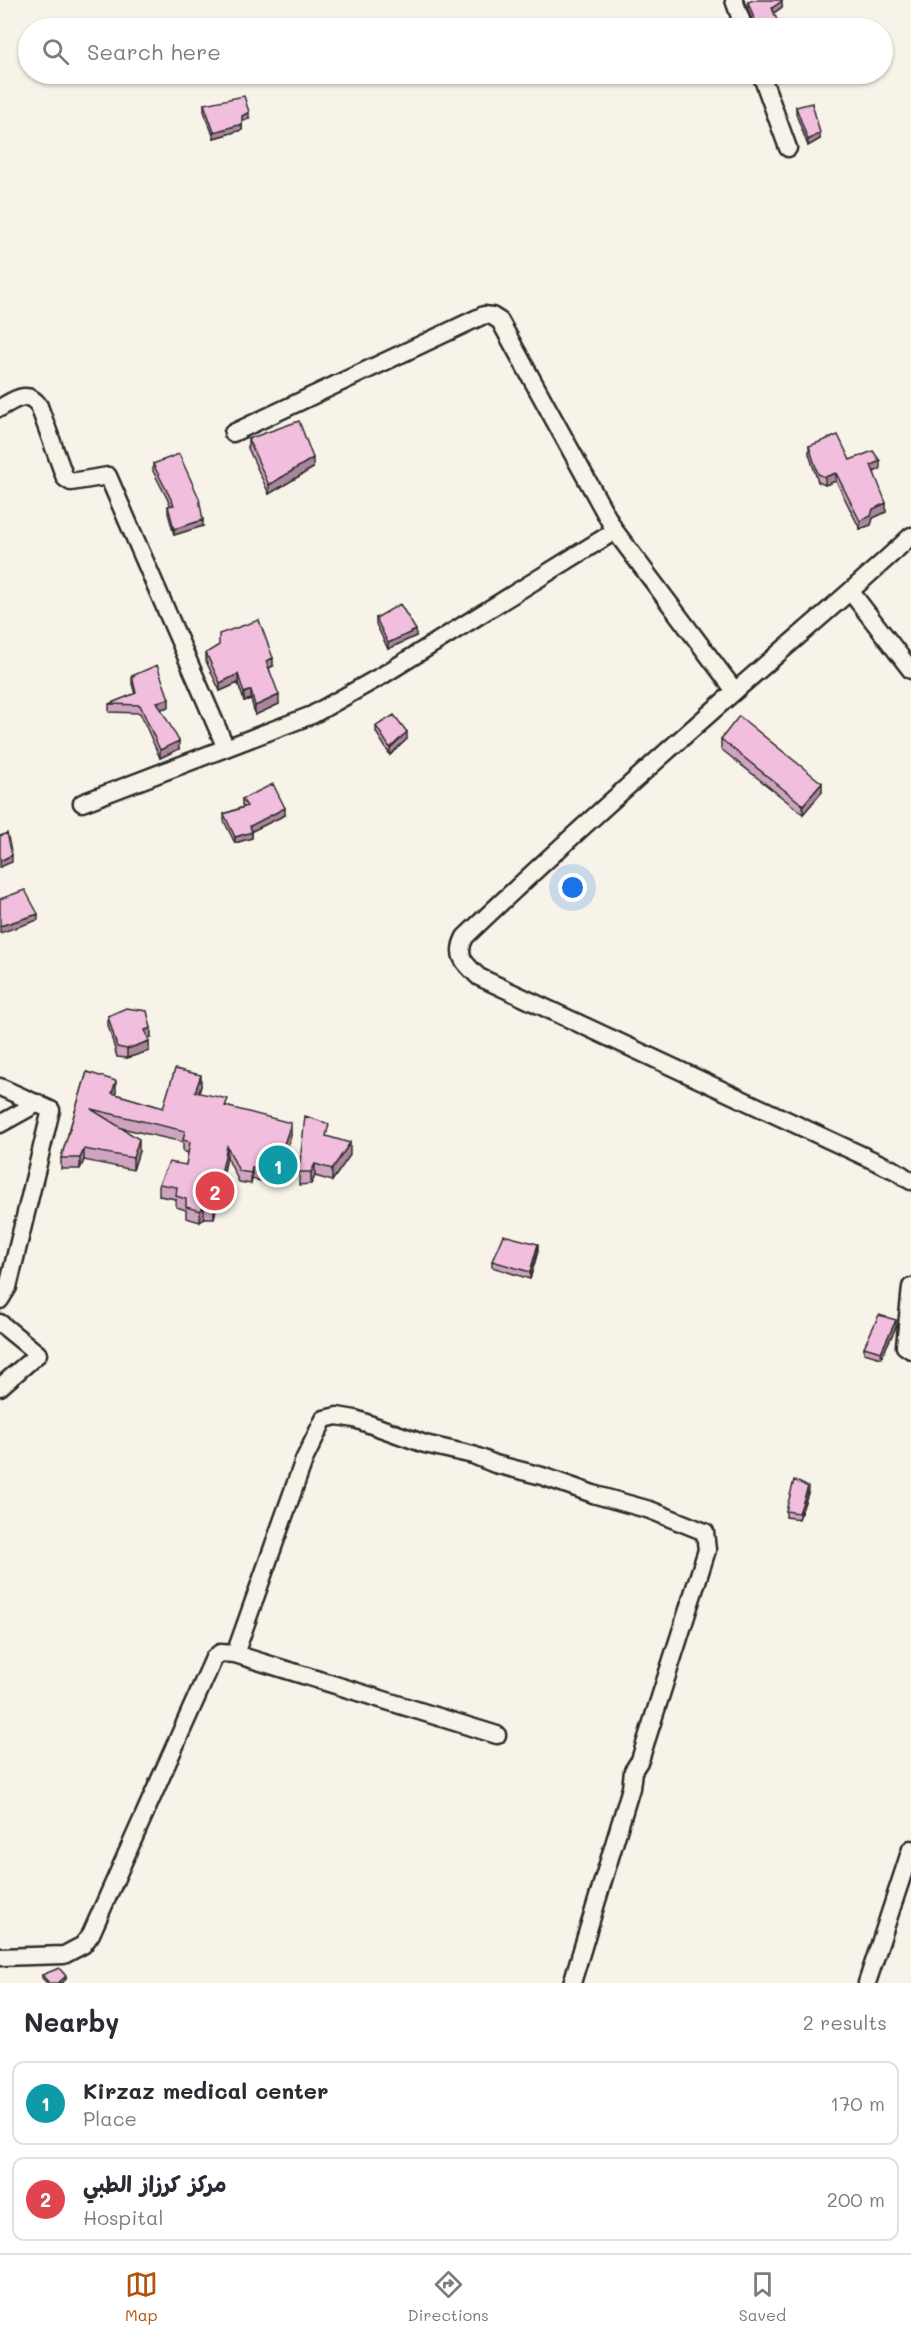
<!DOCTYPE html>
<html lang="en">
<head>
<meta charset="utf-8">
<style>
  :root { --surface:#fff; --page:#f7f7f7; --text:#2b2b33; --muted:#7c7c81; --line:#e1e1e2; --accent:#b45309 }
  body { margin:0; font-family:Mali,"Playpen Sans Arabic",sans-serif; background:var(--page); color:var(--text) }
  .you { position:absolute; left:573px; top:888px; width:21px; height:21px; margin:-15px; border:4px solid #fff; border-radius:50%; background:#1a73e8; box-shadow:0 0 0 9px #1a73e833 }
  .badge { display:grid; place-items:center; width:39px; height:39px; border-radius:50%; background:var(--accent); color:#fff; font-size:20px; font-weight:700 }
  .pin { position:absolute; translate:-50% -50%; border:3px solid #fff; box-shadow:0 2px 6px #0006 }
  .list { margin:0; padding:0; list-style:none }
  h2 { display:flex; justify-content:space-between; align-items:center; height:78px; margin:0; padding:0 24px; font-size:26px }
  h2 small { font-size:20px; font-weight:400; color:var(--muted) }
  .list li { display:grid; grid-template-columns:39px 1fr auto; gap:18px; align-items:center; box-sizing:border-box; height:84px; margin:0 12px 12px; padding:0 12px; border:2px solid var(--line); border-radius:12px }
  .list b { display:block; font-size:22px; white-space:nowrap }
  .list p { margin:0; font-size:20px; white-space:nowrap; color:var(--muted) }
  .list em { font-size:20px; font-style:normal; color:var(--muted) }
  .icon { flex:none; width:33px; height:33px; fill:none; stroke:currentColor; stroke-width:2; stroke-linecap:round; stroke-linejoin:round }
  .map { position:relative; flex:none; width:911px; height:1983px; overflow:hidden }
  .search { position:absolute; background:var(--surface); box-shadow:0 2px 4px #0004; left:18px; right:18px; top:18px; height:66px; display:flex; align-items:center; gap:15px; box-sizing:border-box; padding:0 21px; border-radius:33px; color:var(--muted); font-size:22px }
  .sheet { height:270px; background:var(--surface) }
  nav { display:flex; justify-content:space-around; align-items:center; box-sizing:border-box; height:84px; border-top:2px solid var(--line); background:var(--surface); font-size:16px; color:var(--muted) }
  nav a { display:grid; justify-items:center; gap:3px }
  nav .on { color:var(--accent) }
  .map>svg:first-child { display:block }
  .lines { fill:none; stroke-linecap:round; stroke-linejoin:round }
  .minor-casing { stroke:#2b2b2b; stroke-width:21 }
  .minor { stroke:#f7f3e8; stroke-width:16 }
  .wall { fill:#cfa4be; stroke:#2b2b2b; stroke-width:1.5 }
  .shaded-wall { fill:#a9869b; stroke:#2b2b2b; stroke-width:1.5 }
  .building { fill:#f1bfdd; stroke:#2b2b2b; stroke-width:1.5 }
</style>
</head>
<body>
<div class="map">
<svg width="911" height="1983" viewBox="0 0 911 1983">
  <rect width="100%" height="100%" fill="#f7f3e8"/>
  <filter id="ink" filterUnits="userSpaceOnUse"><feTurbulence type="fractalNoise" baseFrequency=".0167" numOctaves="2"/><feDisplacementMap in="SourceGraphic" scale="12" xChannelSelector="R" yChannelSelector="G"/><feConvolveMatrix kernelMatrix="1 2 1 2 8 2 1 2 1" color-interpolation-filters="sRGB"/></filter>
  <g filter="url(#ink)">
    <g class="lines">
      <defs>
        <path id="minor" d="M734,0L744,28
          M761,74L788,148
          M0,408C14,400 28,389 39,406L65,478L71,482L108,476L226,748
          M233,433L484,315L492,316L500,321L615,531L735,691
          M911,536C854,590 793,640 734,692C643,772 552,853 465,937C455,956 465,964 479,977L896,1171L911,1181
          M851,592L911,670
          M82,803L312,715L383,675L615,531
          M0,1087L51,1110L8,1287L0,1300
          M0,1124L38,1103
          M911,1287L905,1346L911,1350
          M0,1323L38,1354L0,1387
          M235,1654L304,1460L324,1419L337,1416L355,1419L425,1444L473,1455L495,1464L542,1476L596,1495L650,1510L705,1532L707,1550L640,1760L633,1771L631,1788L572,1983
          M0,1957L64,1955L83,1945L91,1934L214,1658L220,1653L235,1654L497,1735
          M867,1983L911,1849"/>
      </defs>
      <use href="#minor" class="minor-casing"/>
      <use href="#minor" class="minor"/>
    </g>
    <path class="wall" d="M748,2L782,7L774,13L777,26L770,28H755L748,9Z
      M204,104L249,118L242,122V130L214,138L204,111Z
      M796,107L820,139L808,146L796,114Z
      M248,439L313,468L269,494L248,448Z
      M809,446L850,460L880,469L874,472L886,512L873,518L871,525L860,529L836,481L825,485L818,482L809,454Z
      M153,464L203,526L174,535L168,513V506H171L153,471Z
      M376,618L416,636L388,649L376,624Z
      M206,653L273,666L269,668L279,704L255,715L251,699L244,701L238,683L220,691L206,661Z
      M132,676L169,707L161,709L179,749L160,758L140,713L109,712V704L135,694L132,684Z
      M376,726L407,739L390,755L376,732Z
      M721,739L822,792L803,814L721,749Z
      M242,799L285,815L252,831V838L235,843L224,821V814L243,807L242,805Z
      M108,1016L151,1037L148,1038L149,1051L127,1058L117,1057L108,1025Z
      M87,1072L116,1092L115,1094L163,1108L201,1086L199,1093L291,1135L275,1184L252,1179L251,1184L239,1182L227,1157L214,1218H204L200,1222L186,1218V1210L176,1207V1199L159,1196V1184L186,1165L188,1153L183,1151V1142L121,1128L139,1151L133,1170L84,1160L80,1169H61V1158Z
      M329,1137L350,1155L332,1181L315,1176L311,1184L299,1185V1172Z
      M538,1251L530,1279L492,1267V1261Z
      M896,1327L881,1358L864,1353V1347Z
      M808,1493L799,1519L786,1517V1511Z
      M42,1975L66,1979L62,1983H47L42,1978Z"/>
    <path class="shaded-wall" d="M782,1V7L772,14V8Z
      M777,20V26L770,28H757V27Z
      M249,112V118L242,122V116Z
      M242,124V130L214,138V132Z
      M820,133V139L808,146V140Z
      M313,458V468L269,494V485Z
      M880,461V469L871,473V465Z
      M836,473V481L825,485V477Z
      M886,503V512L873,518L871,525L860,529V521L873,509Z
      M203,520V526L174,535V529Z
      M416,630V636L388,649V643Z
      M273,658V666L266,669V661Z
      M238,674V683L220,691V683Z
      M251,690V699L244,701V693Z
      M279,695V704L255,715V706Z
      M169,699V707L157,710V702Z
      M407,732V739L390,755V748Z
      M179,741V749L160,758V750Z
      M822,783V792L803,814V805Z
      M285,808V815L250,832V826Z
      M252,832V838L235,843V837Z
      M12,855V862L0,867V861Z
      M38,914V920L0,933V926Z
      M151,1028V1037L145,1039V1030Z
      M149,1041V1051L127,1058V1049Z
      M201,1075V1086L195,1104V1092Z
      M116,1081V1092L112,1104V1093Z
      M291,1123V1135L275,1184V1172Z
      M139,1139V1151L133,1170V1158Z
      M350,1143V1155L332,1181V1169Z
      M227,1146V1157L214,1218V1207Z
      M84,1149V1160L80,1169V1158Z
      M315,1164V1176L311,1184V1172Z
      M252,1167V1179L251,1184V1173Z
      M204,1206V1218L200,1222V1211Z
      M538,1244V1251L530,1279V1272Z
      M896,1320V1327L881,1358V1352Z
      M808,1487V1493L799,1519V1513Z
      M66,1976V1979L62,1983H58Z"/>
    <path class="building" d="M753,0H781L782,1L772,8L777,20L757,27L748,2Z
      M244,96L249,112L242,116V124L214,132L204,104Z
      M812,103L820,133L808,140L796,107Z
      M299,421L313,458L269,485L248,439Z
      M838,435L850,460L873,451L880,461L871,465L886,503L873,509L871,516L860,521L836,473L825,477L818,474L809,446Z
      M179,454L199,498L203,520L174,529L168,506L174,505L153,464Z
      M400,604L416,630L388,643L376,618Z
      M259,620L273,658L266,661L279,695L255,706L251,690L244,693L238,674L220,683L206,653L219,645V634Z
      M157,665L169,699L157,702L179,741L160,750L140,705L109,704L136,693L132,676Z
      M394,715L407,732L390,748L376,726Z
      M739,716L822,783L803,805L721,739Z
      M273,784L285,808L250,826L252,832L235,837L224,814L247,806L242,799Z
      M7,833L12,855L0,861V836Z
      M25,890L38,914L0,926V899Z
      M126,1008L147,1011L151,1028L145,1030L149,1041L127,1049L117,1047L108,1016Z
      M175,1069L201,1075L195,1092L228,1099L225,1106L291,1123L275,1172L252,1167L251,1173L239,1171L227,1146L214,1207L204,1206L200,1211L186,1207V1199L176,1196L177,1187L159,1184L169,1162L186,1165L190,1142L183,1140L185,1131L91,1109L139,1139L133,1158L84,1149L80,1158H61L87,1072L116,1081L112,1093L163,1108Z
      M305,1116L329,1124L326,1136L350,1143L332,1169L315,1164L311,1172H299Z
      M503,1235L538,1244L530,1272L492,1261Z
      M879,1315L896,1320L881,1352L864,1347Z
      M794,1480L808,1487L799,1513L786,1511Z
      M59,1968L66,1976L58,1983H49L42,1975Z"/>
  </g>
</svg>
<div class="you"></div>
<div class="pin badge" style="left:278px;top:1165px;background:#0f9aa8">1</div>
<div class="pin badge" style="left:215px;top:1191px;background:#e0444e">2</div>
<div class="search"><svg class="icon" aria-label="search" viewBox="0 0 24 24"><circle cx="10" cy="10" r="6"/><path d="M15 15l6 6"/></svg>Search here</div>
</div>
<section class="sheet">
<h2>Nearby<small>2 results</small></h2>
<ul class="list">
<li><span class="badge" style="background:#0f9aa8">1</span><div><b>Kirzaz medical center</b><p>Place</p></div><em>170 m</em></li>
<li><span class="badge" style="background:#e0444e">2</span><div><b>مركز كرزاز الطبي</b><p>Hospital</p></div><em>200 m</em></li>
</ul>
</section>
<nav>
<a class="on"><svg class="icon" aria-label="map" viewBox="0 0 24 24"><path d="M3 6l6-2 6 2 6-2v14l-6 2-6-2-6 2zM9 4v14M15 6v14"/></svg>Map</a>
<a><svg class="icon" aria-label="directions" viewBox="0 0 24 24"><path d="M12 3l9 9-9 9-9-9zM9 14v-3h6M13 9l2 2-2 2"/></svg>Directions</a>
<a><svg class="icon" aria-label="saved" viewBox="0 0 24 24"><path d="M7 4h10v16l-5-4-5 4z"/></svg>Saved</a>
</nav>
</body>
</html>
